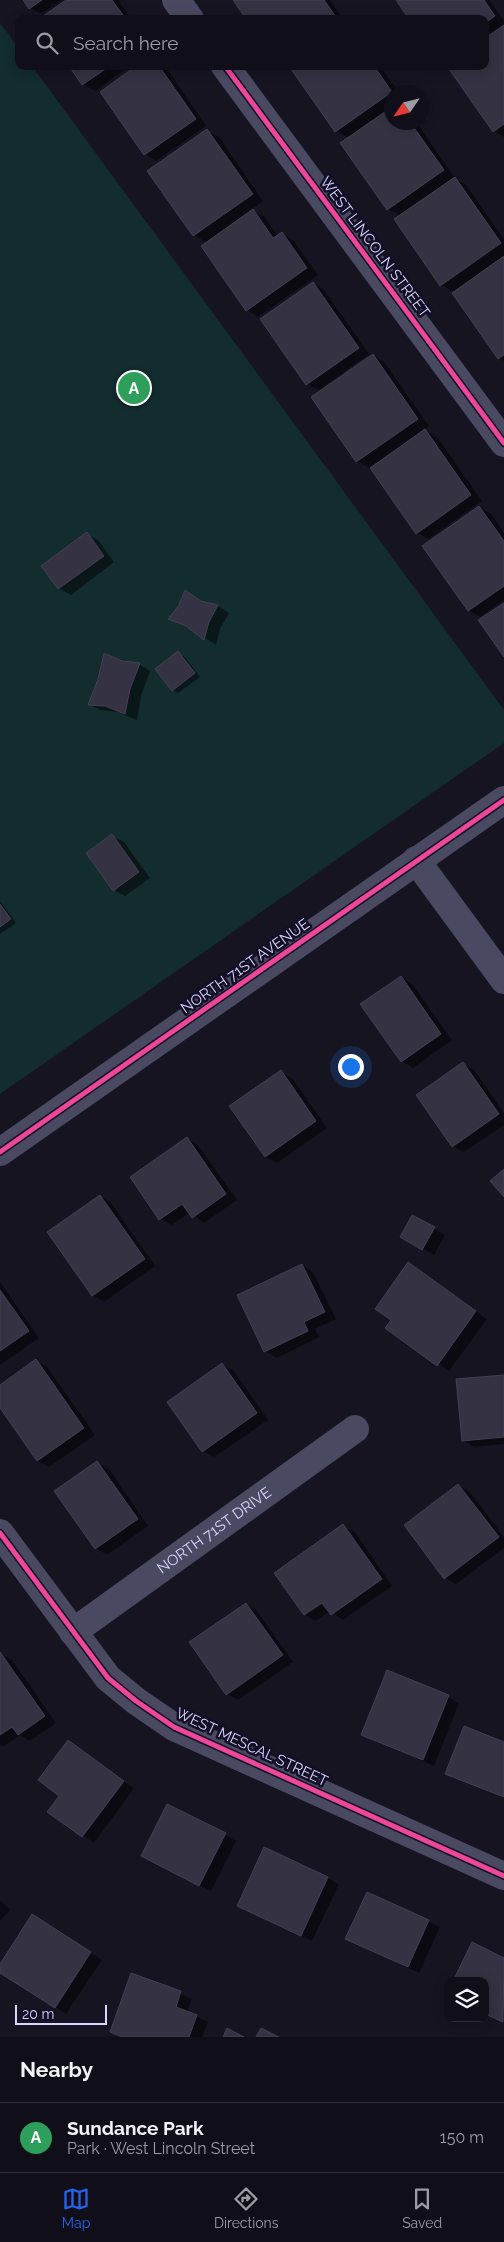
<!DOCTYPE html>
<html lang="en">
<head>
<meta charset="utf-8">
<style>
  :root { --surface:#100f19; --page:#1e1d26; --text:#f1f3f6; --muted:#9c9ca2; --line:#302f38; --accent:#2563eb }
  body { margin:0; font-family:Raleway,sans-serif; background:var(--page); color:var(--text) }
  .controls { position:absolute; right:15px; bottom:15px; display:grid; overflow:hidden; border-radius:10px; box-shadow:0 2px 12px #0003 }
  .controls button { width:45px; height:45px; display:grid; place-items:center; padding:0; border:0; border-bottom:1px solid var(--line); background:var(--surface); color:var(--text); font:25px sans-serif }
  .compass { position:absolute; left:384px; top:85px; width:45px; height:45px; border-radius:50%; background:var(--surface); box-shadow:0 2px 12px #0003; rotate:235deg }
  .scale { position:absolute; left:15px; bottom:12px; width:92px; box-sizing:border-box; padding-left:5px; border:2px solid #d9d4ff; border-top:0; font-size:14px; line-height:18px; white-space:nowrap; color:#d9d4ff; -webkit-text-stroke:4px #130f26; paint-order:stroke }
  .you { position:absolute; left:350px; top:1066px; width:18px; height:18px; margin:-12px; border:4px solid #fff; border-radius:50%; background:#1a73e8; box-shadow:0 0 0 8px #1a73e833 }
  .badge { display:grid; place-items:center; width:32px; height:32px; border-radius:50%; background:var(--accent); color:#fff; font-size:16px; font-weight:700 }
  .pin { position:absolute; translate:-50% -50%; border:2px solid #fff; box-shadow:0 1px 5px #0006 }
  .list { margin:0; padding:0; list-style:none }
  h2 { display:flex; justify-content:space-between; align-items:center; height:65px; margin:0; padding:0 20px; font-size:21px }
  h2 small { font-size:16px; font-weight:400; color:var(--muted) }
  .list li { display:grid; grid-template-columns:32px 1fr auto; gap:15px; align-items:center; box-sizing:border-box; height:70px; padding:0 20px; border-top:1px solid var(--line) }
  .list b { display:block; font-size:19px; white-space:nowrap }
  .list p { margin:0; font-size:16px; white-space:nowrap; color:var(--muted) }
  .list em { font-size:16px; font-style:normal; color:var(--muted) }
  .icon { flex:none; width:28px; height:28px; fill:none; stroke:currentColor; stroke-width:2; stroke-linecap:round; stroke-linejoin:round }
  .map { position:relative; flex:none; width:504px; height:2037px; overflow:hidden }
  .search { position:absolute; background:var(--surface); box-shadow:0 2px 12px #0003; left:15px; right:15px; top:15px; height:55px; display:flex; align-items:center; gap:12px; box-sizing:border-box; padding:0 18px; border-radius:10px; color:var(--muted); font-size:19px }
  .sheet { height:135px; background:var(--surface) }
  nav { display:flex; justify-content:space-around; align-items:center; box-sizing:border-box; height:70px; border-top:1px solid var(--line); background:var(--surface); font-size:14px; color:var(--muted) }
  nav a { display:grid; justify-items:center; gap:2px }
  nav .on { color:var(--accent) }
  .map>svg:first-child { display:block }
  .green { fill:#132c2d }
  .shadow { fill:#0007 }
  .building { fill:#343243; stroke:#433f54 }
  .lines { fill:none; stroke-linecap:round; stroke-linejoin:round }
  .minor { stroke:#4a4962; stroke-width:28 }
  .cycleway-casing { stroke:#130f26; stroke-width:8 }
  .cycleway { stroke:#ed469a; stroke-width:5 }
  .labels { text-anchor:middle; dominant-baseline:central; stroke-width:5; stroke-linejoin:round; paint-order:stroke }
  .street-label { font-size:15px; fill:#d9d4ff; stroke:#130f26 }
</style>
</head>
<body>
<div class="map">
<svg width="504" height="2037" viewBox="0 0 504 2037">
  <rect width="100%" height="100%" fill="#161421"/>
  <path class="green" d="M0,23L19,48V66H32L504,710V743L0,1094Z"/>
  <path class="shadow" d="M24,0H62L41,14L30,8Z
    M68,0H118L131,19H41Z
    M234,0H330L343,19H247Z
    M397,0H489L504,21V137L494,131L485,66V19Z
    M71,66H130L95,91L83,84Z
    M138,66H165L206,126L156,161L145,154Z
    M290,66H380L399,92H392V122H416L455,178L466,185L504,239V361L499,358L454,292L441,285L401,216L388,209L349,138L336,131Z
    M207,131L219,137L263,201L251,210L265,217L278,236L282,234L293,240L318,275L258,317L247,310L202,246L207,243L194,235Z
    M313,283L324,290L369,354L319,390L307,384Z
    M373,355L384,362L429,426L423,430L437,437L482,501L428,539L417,533L370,467L369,468L357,461L313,397Z
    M479,507L491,514L504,533V600L480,617L468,610Z
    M87,534L98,540L114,562L71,595L59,588L43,566Z
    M202,602L218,606L229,613L220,629L216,645L193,630L169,618Z
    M178,653L184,656L200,677L178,693L173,690Z
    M122,663L139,664L150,671L141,696L137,720L118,712L100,710L89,704Z
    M112,836L124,842L150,878L125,896L114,890Z
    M0,901L16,923L0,934Z
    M401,977L412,984L452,1040L413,1068L402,1061Z
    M463,1064L474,1070L504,1113V1125L464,1152L453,1146Z
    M281,1072L292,1078L327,1128L277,1163L265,1157Z
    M187,1138L198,1145L237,1200L204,1223L190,1212L172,1225L160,1219Z
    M100,1196L111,1203L155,1266L104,1302L92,1295Z
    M413,1216L445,1235L434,1255L402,1237Z
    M302,1265L313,1272L336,1319L315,1329L319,1337L277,1358L265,1351L239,1296Z
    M419,1271L487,1319L449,1371L386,1328Z
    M0,1282L39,1338L0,1365Z
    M36,1361L47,1367L95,1435L49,1467L38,1461L0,1406V1386Z
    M222,1364L234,1371L268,1420L214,1457L203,1451Z
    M504,1376V1444L474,1447L463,1440Z
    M97,1463L109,1469L148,1526L107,1555L96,1548Z
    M458,1485L470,1492L504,1537V1548L456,1584L445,1578Z
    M343,1526L355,1532L392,1586L343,1620L330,1611L316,1621L305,1615Z
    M246,1604L257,1611L293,1662L238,1700L227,1694Z
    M0,1654L12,1660L56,1723L30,1741L20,1735L3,1747L0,1745Z
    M448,1697L459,1703L434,1766L363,1734Z
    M68,1742L134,1788L94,1843L49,1811L61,1795Z
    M504,1743V1798L446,1773Z
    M225,1835L236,1841L211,1891L154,1862Z
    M327,1878L339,1884L312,1941L250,1912Z
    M0,1900L10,1910L0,1921Z
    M428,1921L440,1927L419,1973L347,1939Z
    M44,1922L102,1960L66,2014L0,1971V1966Z
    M473,1944L504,1960V2023L485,2013V1981Z
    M132,1974L192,1999L187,2012L208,2022L202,2037H120L111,2032Z"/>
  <path class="building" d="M23,0H42L29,9Z
    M66,0H112L126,19H39Z
    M233,0H324L336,17L333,19H246Z
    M396,0H484L495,16L485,23V19H409Z
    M504,25V124L493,132L447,66H485V38Z
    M69,66H110L82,85Z
    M136,66H159L196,119L144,155L100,92Z
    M289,66H374L392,92L335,132Z
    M392,107V122H410L444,170L387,210L340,143Z
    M207,129L253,194L193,236L147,171Z
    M455,177L501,243L440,286L394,219Z
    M253,209L273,238L282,232L307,268L246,311L201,246Z
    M504,256V355L498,359L452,293Z
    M313,282L359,348L306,385L260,319Z
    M373,354L418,419L356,462L311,397Z
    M425,429L471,495L416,534L370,468Z
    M479,506L504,541V586L468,611L422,546Z
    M87,532L104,556L58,589L41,566Z
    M185,590L201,601L218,605L209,622L204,640L186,626L168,619L179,605Z
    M504,603V657L478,620Z
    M178,651L195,673L172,691L155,669Z
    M104,653L122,661L140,663L130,689L125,714L105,706L88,705L98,679Z
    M112,834L139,872L113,891L86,853Z
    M0,904L11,919L0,927Z
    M401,976L441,1034L401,1062L360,1004Z
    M463,1062L499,1114L452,1147L416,1095Z
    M281,1070L316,1121L265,1157L229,1106Z
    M187,1137L226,1194L192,1218L182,1204L159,1220L130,1177Z
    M504,1169V1197L490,1181Z
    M100,1195L145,1259L92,1296L47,1232Z
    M412,1215L435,1227L422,1250L400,1237Z
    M408,1262L476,1311L437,1366L385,1328L391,1320L375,1309Z
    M302,1264L325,1312L304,1322L308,1331L264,1352L237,1295Z
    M0,1290L29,1331L0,1351Z
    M36,1359L84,1428L37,1461L0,1408V1385Z
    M222,1363L257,1413L202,1452L167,1402Z
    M504,1375V1437L462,1441L456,1379Z
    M97,1461L138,1519L95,1549L54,1491Z
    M458,1484L499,1537L444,1579L404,1525Z
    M343,1524L382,1579L331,1615L322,1603L304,1615L274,1573Z
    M246,1603L283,1655L226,1695L189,1642Z
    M0,1652L45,1716L18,1735L12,1727L0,1735Z
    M387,1670L449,1695L423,1760L361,1735Z
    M464,1726L504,1742V1797L445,1774Z
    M68,1740L124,1781L82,1837L47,1812L59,1796L38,1780Z
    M167,1804L226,1833L199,1886L141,1856Z
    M264,1847L328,1877L301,1936L237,1906Z
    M367,1892L429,1920L408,1967L345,1939Z
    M32,1914L91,1952L55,2008L0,1973V1964Z
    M472,1942L504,1958L503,2022L485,2014V1981H453Z
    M131,1973L181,1991L176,2007L197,2015L189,2037H122L110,2032Z
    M227,2028L244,2037H223Z
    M261,2028L279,2037H256Z"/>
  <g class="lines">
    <g class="minor">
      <path d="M176,0L190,19"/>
      <path d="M225,66L504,443"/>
      <path d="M416,860L504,980"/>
      <path d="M0,1152L504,800"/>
      <path d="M0,1533L108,1678L136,1701L174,1727L504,1876"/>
      <path id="s1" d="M73,1632L355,1429"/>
    </g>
    <defs>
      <path id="cycleway" d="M225,66L504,443
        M0,1152L504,800
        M0,1533L108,1678L136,1701L174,1727L504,1876"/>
    </defs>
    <use href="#cycleway" class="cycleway-casing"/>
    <use href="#cycleway" class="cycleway"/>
  </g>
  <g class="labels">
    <g class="street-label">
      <text transform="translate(375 247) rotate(53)">WEST LINCOLN STREET</text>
      <text transform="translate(245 966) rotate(-35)">NORTH 71ST AVENUE</text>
      <text stroke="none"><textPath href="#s1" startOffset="174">NORTH 71ST DRIVE</textPath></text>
      <text transform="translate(252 1747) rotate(25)">WEST MESCAL STREET</text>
    </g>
  </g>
</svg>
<div class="controls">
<button><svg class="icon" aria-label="layers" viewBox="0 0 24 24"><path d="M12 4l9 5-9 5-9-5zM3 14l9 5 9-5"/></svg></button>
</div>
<svg class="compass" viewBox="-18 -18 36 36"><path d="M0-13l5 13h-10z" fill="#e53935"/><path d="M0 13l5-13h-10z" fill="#9c9ca2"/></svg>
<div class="scale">20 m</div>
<div class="you"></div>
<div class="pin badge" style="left:134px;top:388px;background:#2e9e5b">A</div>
<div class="search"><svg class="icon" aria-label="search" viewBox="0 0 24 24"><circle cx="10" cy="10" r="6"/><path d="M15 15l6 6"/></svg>Search here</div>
</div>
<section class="sheet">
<h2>Nearby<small></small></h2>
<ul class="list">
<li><span class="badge" style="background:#2e9e5b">A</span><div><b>Sundance Park</b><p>Park · West Lincoln Street</p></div><em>150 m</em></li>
</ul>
</section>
<nav>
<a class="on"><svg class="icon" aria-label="map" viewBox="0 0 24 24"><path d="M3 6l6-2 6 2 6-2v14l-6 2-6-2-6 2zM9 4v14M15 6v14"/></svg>Map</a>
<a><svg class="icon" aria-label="directions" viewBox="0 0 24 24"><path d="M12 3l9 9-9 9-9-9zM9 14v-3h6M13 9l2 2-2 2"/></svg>Directions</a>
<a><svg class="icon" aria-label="saved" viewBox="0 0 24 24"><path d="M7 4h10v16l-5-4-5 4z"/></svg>Saved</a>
</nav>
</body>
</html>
